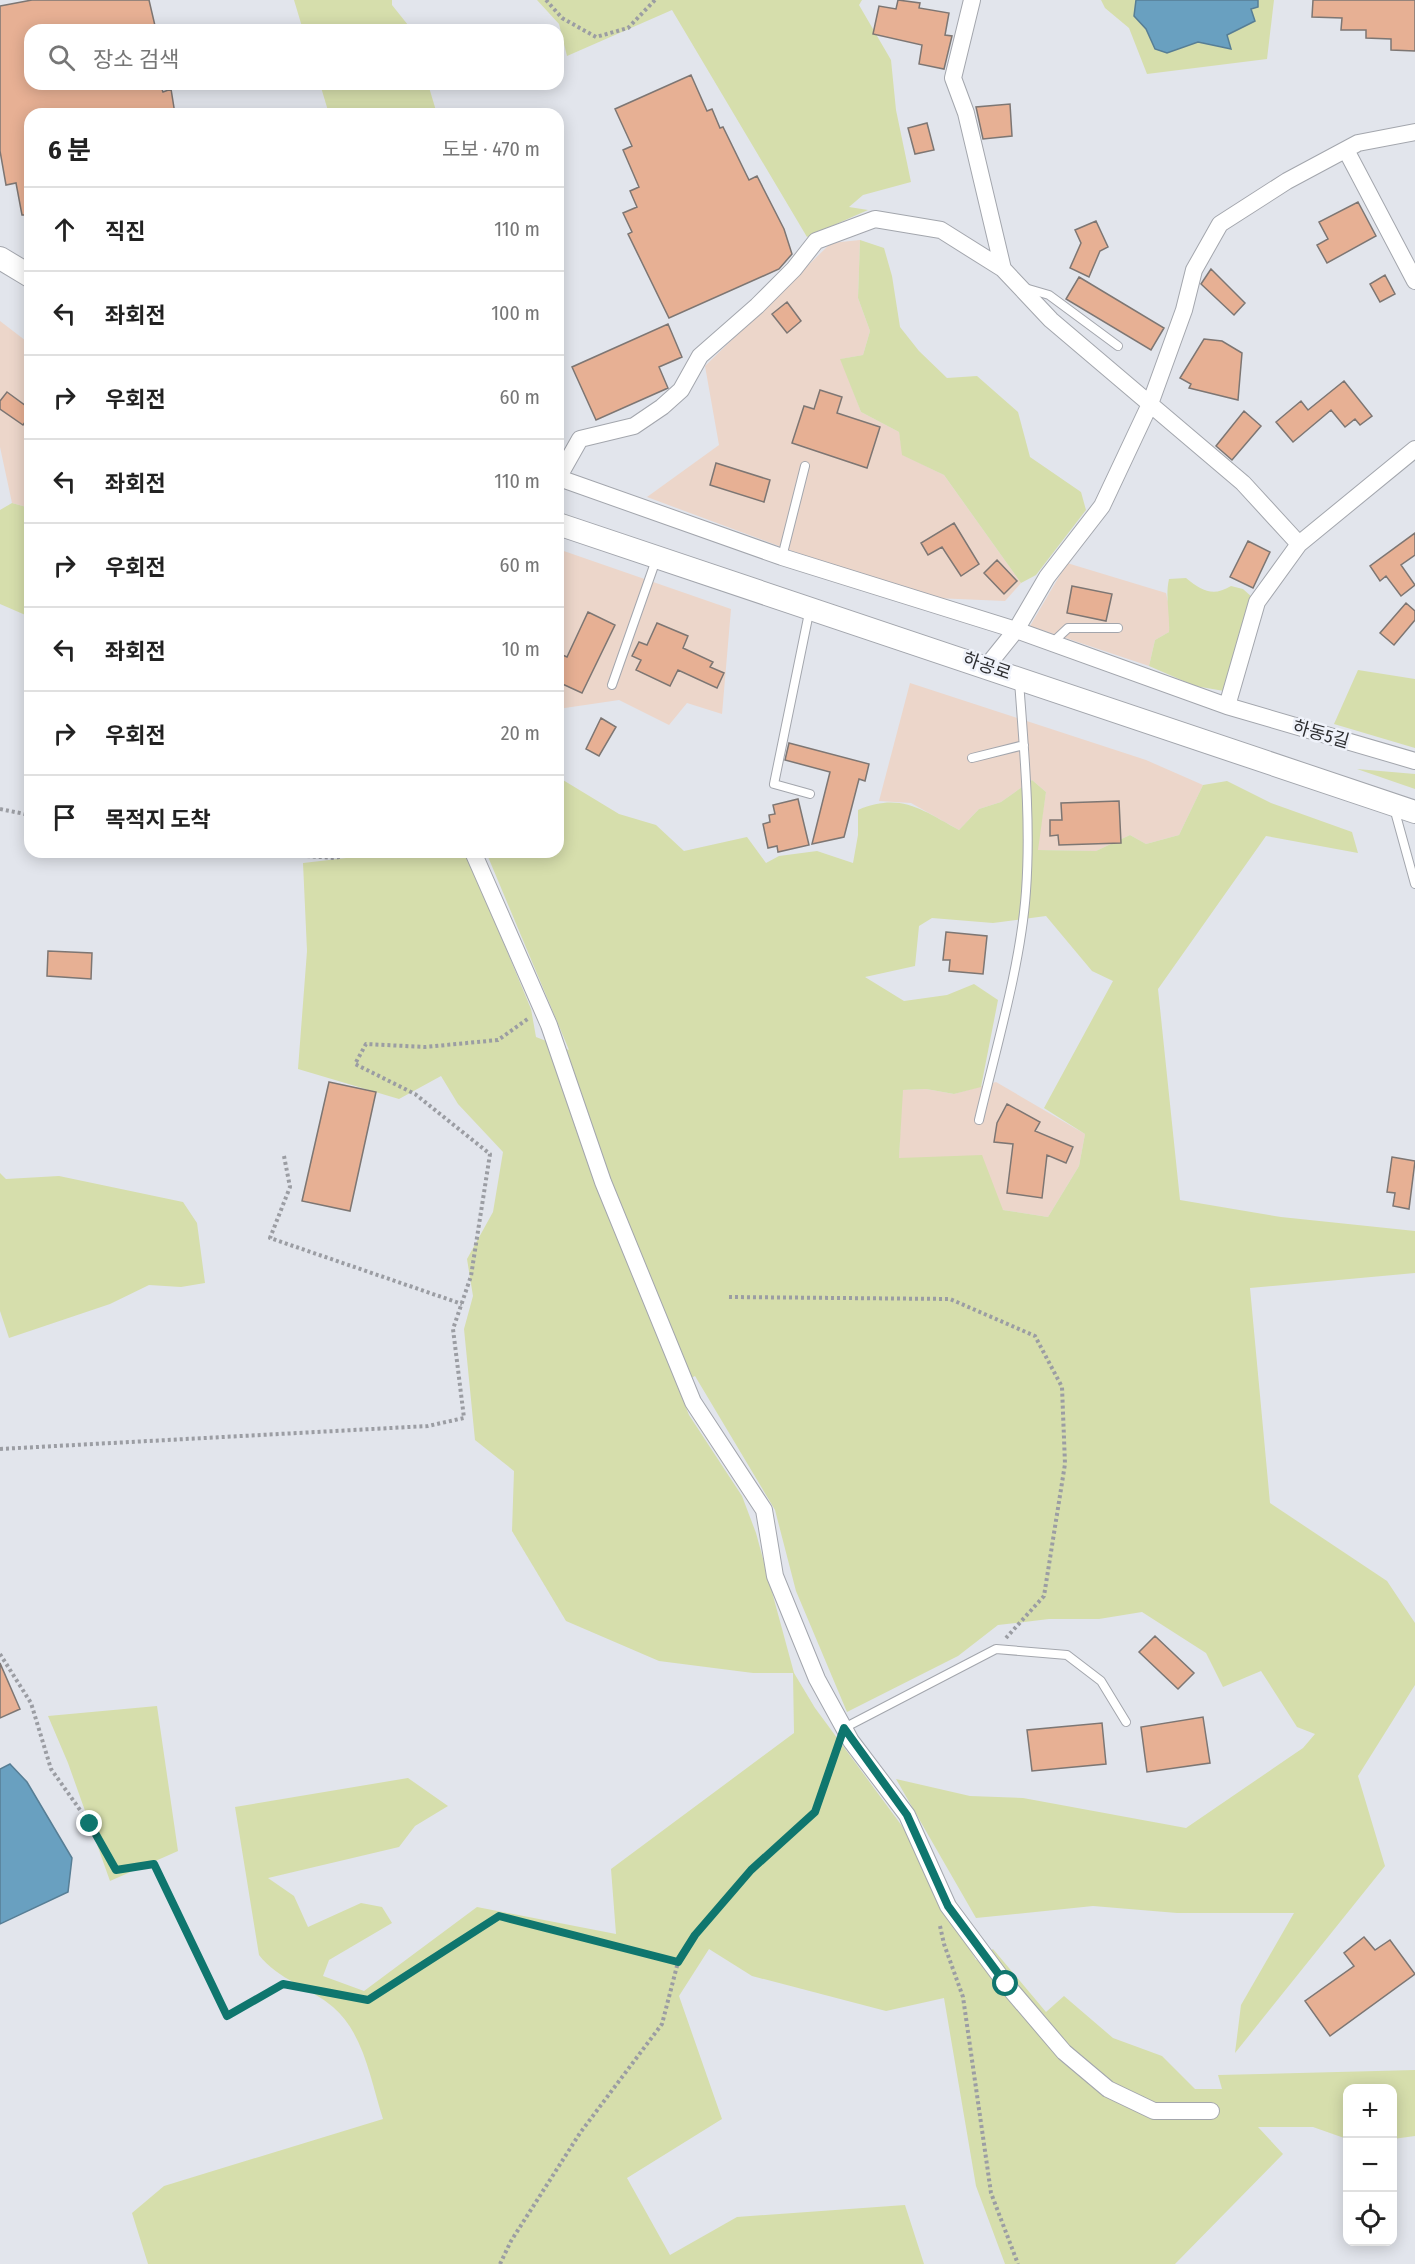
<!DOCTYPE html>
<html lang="ko">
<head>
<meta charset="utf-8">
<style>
  :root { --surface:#fff; --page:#f2f2f2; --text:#222; --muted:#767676; --line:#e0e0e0 }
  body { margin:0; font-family:"Fira Sans Condensed","Noto Sans KR",sans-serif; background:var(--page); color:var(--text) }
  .controls { position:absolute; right:18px; bottom:18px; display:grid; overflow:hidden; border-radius:12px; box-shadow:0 3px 15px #0003 }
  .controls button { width:54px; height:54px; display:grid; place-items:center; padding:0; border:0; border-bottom:2px solid var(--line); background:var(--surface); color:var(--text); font:30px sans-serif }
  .stop { position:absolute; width:18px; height:18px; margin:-14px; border:4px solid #0f766e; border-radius:50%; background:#fff }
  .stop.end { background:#0f766e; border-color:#fff; box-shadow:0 2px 6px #0008 }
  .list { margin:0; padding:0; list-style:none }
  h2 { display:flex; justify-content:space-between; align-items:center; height:78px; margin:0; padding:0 24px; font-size:26px }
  h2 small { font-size:20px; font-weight:400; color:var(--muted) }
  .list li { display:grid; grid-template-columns:39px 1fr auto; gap:18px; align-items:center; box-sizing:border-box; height:84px; padding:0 24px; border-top:2px solid var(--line) }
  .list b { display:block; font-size:22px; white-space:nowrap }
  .list em { font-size:20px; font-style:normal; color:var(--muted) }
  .icon { flex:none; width:33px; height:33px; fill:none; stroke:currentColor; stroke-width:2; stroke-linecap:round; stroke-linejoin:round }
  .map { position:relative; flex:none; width:1415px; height:2264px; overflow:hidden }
  .search { position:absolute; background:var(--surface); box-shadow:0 3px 15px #0003; left:24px; top:24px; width:540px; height:66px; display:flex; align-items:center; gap:15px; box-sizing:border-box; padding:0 21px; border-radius:18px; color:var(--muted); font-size:22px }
  .panel { position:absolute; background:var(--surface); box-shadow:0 3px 15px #0003; left:24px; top:108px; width:540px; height:750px; border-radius:18px }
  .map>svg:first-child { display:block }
  .commercial { fill:#ecd6ca }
  .green { fill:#d6deac; fill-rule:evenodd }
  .water { fill:#69a0c0; stroke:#577e95; stroke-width:1.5 }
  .building { fill:#e7b094; stroke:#7d7673; stroke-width:1.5 }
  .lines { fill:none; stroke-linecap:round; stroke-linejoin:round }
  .service-casing { stroke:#a3a6ad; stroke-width:10 }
  .minor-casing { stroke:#a3a6ad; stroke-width:18 }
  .secondary-casing { stroke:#a3a6ad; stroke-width:24 }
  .path { stroke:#9b9da3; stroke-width:4; stroke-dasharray:3 3; stroke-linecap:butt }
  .service { stroke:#fff; stroke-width:8 }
  .minor { stroke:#fff; stroke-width:16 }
  .secondary { stroke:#fff; stroke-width:22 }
  .route { stroke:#0f766e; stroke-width:8 }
  .labels { text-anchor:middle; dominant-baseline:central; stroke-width:5; stroke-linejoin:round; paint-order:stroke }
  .street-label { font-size:18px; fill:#2d2e31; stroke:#eff2fa }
</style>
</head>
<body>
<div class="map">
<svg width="1415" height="2264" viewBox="0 0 1415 2264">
  <rect width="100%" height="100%" fill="#e2e5ec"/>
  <path class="commercial" d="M860,240L858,298L870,331L863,355L841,359L861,412L899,432L903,455L944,475L1021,583L1005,601L935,598L795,552L647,497L719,445L705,366L831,243Z
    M0,321L30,344V508L12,503L0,447Z
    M558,549L731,609L722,714L687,703L669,725L619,700L558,709Z
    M1067,563L1166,593L1170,611L1169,632L1155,640L1149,666L1030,626Z
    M910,683L1146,760L1203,785L1179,835L1146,844L1130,835L1096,851L1037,850L1046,792L1032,780L1001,802L979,809L959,830L911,803L879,801Z
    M996,1082L1085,1134L1079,1166L1048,1217L1003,1210L899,1158L902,1090L926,1089L954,1094Z"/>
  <path class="green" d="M294,0H392V5L412,30H303Z
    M537,0H862L859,5L891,60L896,110L911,182L863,195L849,207L868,210L807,237L672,10L567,56L559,24Z
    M1101,0H1274L1267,59L1147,74L1129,28L1105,8Z
    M320,84H428L437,114H329Z
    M860,240L884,248L892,276L900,327L919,351L947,378L977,376L1018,412L1030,457L1081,492L1086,510L1036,575L1021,583L944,475L902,455L899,432L861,412L840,359L863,355L870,331L858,298Z
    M12,503L30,508V617L0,604V510Z
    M1186,578C1202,591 1213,597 1231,586L1243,589L1253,598L1224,691L1195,686L1149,666L1155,640L1169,632C1170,614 1165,597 1169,579Z
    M1358,670L1415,679V748L1334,724Z
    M1357,769L1415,774V789Z
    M558,777L619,814L656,825L684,851L747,837L766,863L779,856L817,851L853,863L858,835V810C901,792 922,810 959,830L979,809L1001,802L1032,780L1046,792L1038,850L1096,851L1130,835L1146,844L1179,835L1203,785L1227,781L1271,803L1352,832L1358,853L1266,836L1158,989L1180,1200L1281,1217L1415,1231V1273L1250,1288L1270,1503L1387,1581L1415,1623V1685L1358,1776L1385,1866L1235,2053L1241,2005L1294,1913H1177L1093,1906L976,1918L896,1779L970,1796L1023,1798L1186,1828L1303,1748L1315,1734L1297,1727L1261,1671L1223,1687L1206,1653L1142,1612L1099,1619H1049L998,1625L958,1656L847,1712L796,1591L775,1510L695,1376L677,1385L689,1415L742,1496L756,1533L794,1673L815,1708L902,1826L976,1960L993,1949L1046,2012L1064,1996L1113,2038L1162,2056L1195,2089H1222L1218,2075L1415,2070V2136L1393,2139L1392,2088H1348L1347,2139L1313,2127H1258L1283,2154L1175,2264H1005L976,2186L944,1998L886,2011L752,1976L709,1949L679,1996L722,2119L627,2178L670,2255L737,2217L905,2205L924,2264H148L132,2213L164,2186L383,2119C371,2082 364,2033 333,2007C310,1987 278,1980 259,1955L235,1807L408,1778L448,1806L415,1826L399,1847L268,1878L294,1896L308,1927L361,1903L382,1907L392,1923L329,1960L323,1976L364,1991L477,1907L616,1934L611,1869L794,1733L793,1673H753L659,1661L566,1621L512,1531L514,1471L475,1440L464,1329L473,1296L467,1259L493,1212L503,1152L458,1104L441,1076L399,1099L298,1069L307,951L303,863L398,852H466L531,1009L536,1037L569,1050L486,852H558ZM1046,916L1092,971L1113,981L1044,1108L1085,1134L1079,1166L1048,1217L1003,1210L982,1155L899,1158L903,1090L926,1089L954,1094L981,1087L998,1000L974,984L947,995L904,1001L865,977L915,966L919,926L932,918L993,923Z
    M0,1173L6,1179L59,1176L183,1202L197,1223L205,1283L181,1287L149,1285L110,1304L9,1338L0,1311Z
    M157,1706L178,1851L110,1881L68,1763L48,1716Z"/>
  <path class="water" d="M1136,0H1258V7L1251,9L1255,21L1227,35L1231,49L1198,42L1167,53L1155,49L1146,29L1134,16Z
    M10,1764L27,1782L72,1858L68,1892L0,1924V1769Z"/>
  <path class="building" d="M32,0H149L156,30H30V84H160L163,92L171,89L175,114H30V215H22L16,183L6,185L0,151V6Z
    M898,0L920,3L919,8L949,13L945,35L952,36L944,69L919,64L922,45L873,34L879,6L896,9Z
    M1313,0H1415V51L1391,50V39L1366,38V30H1341L1342,18L1312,17Z
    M691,75L707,111L712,109L720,128L723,127L749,180L757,176L784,229L792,254L779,269L669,318L628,234L632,232L623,213L637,207L630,191L639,187L623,150L632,146L615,109Z
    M1010,104L1012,136L983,139L976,107Z
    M927,123L934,150L915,154L908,128Z
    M1358,202L1376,236L1327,263L1317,245L1328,239L1319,222Z
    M1096,221L1108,247L1100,251L1089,277L1070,268L1081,243L1075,230Z
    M1211,269L1245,303L1234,315L1201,284Z
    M1385,275L1395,294L1380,302L1370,284Z
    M1079,277L1164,328L1151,350L1066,299Z
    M787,302L801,321L787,333L772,314Z
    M668,324L682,357L659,367L668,388L596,420L572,367Z
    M1204,339L1222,341L1242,353L1238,400L1189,388L1191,384L1180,378Z
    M1344,381L1372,416L1360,425L1355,419L1345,427L1331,410L1293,442L1276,422L1301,401L1308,410Z
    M820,390L842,397L837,413L880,427L867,468L792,443L804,406L814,409Z
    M7,392L30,409V415L23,425L0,409V401Z
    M1244,411L1261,426L1232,460L1216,446Z
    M716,463L770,480L764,502L710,485Z
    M954,523L979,564L961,576L942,547L928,555L921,543Z
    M1415,533V555L1401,565L1415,585L1401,596L1386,576L1380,581L1370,566Z
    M1248,541L1270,552L1253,588L1230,577Z
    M997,560L1017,581L1004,594L984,573Z
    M1072,586L1112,594L1106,621L1067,613Z
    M1406,603L1415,611V620L1394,645L1380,633Z
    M588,612L615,625L582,693L558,682V653L567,657Z
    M657,623L688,636L683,648L713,662L710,667L724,673L717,688L678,670L670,686L636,670L641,660L632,656L639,642L647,645Z
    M601,718L616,727L599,756L586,749Z
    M789,743L869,764L865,781L859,779L844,837L812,844L830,772L785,760Z
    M798,799L809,845L778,852L777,846L768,848L763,824L770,822L769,815L775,814L773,805Z
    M1119,801L1121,843L1059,845L1058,835L1050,836V820H1062L1061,803Z
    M946,932L987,936L983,974L949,971L950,960H943Z
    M48,951L92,953L91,979L47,976Z
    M329,1082L376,1092L350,1211L302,1201Z
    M1007,1104L1040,1122L1035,1131L1073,1147L1066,1163L1047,1155L1042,1198L1007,1193L1013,1144L994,1142L997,1123Z
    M1392,1157L1415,1161L1409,1209L1393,1206L1395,1193L1387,1192Z
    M1155,1636L1194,1673L1178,1689L1139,1652Z
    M0,1663L20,1709L0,1718Z
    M1203,1717L1210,1763L1147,1772L1141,1727Z
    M1102,1723L1106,1764L1032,1771L1027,1730Z
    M1364,1937L1375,1950L1390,1940L1415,1974L1330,2036L1305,2001L1354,1966L1344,1953Z"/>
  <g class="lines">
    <defs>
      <path id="service" d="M1025,288L1049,295L1118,346
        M782,557L805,466
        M810,608L774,784L810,794
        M1052,643L1068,628H1118
        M612,685L657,557
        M972,758L1024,745
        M1394,808L1415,884
        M979,1120C996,1048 1021,964 1026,891C1031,821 1024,750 1019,681
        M844,1728L996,1649L1067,1655L1101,1681L1126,1722"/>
      <path id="minor" d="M972,0L953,78L966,113L1003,269L1051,320L1243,483L1299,544
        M1346,150L1415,281
        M558,478L580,439L634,426L662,407L681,390L700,356L757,306L794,269L816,241L875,219L941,230L1003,269
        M559,478L782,557L1016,630L1227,706L1415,761
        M987,666L1016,630L1047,577L1102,506L1150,404L1184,310L1194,270L1220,224L1287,181L1358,143L1415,132
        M1227,706L1257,602L1299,544L1415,449
        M473,852L549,1025L603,1182L693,1402L764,1510L775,1576L817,1679L851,1741L907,1815L948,1906L1006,1984L1064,2052L1108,2089L1154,2111H1211"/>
      <path id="secondary" d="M0,258L30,276
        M558,524L1415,812"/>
    </defs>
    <use href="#service" class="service-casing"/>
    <use href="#minor" class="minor-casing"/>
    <use href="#secondary" class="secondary-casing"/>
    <path class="path" d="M546,0L562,18L596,37L628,28L655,0
      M0,809L30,815
      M247,852L335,858L359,852
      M284,1156L290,1187L270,1238L462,1304
      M729,1297L950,1299L1035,1336L1062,1387L1065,1464L1044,1596L1006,1638
      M0,1449L428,1426L464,1418L453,1329L471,1276L490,1154L415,1094L355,1064L366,1044L425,1047L498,1040L529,1018
      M0,1654L31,1703L51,1769L90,1824L116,1870L154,1864L227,2016L283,1984L368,2000L499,1916L678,1962
      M940,1926L944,1944L963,1997L991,2193L1018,2264
      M500,2264L511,2241L580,2133L662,2024L678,1962L695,1935L751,1871L815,1812L837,1748"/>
    <use href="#service" class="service"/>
    <use href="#minor" class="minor"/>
    <use href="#secondary" class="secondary"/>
  </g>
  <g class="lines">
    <path class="route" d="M90,1824L116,1870L154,1864L227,2016L283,1984L368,2000L499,1916L678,1962L695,1935L751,1870L815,1812L844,1728L907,1815L948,1906L1006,1984"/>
  </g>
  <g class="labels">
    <g class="street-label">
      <text transform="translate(987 666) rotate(19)">하공로</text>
      <text transform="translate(1321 734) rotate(16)">하동5길</text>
    </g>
  </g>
</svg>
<div class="controls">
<button>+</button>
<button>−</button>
<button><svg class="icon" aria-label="locate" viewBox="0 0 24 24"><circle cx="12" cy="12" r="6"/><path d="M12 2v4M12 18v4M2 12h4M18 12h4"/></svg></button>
</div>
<div class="stop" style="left:1006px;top:1984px"></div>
<div class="stop end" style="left:90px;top:1824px"></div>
<div class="search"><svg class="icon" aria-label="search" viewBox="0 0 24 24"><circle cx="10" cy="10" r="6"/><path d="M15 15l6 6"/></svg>장소 검색</div>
<section class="panel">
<h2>6 분<small>도보 · 470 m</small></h2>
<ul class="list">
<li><svg class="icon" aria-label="ahead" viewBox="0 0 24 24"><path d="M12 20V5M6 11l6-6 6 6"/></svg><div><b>직진</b></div><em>110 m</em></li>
<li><svg class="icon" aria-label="left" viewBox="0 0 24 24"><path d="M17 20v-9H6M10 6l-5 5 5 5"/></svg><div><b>좌회전</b></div><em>100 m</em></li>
<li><svg class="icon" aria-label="right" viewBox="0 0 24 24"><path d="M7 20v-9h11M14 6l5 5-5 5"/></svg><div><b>우회전</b></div><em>60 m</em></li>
<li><svg class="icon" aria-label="left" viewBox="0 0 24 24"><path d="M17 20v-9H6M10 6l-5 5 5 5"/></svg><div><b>좌회전</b></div><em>110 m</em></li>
<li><svg class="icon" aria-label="right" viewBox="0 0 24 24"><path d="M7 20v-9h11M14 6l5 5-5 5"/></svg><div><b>우회전</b></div><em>60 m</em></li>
<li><svg class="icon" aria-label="left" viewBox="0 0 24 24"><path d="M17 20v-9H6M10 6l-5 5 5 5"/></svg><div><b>좌회전</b></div><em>10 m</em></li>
<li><svg class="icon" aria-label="right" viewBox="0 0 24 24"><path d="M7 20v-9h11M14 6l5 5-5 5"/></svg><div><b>우회전</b></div><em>20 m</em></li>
<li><svg class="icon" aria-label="arrive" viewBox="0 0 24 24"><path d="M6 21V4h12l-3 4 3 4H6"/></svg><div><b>목적지 도착</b></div></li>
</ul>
</section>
</div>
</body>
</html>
